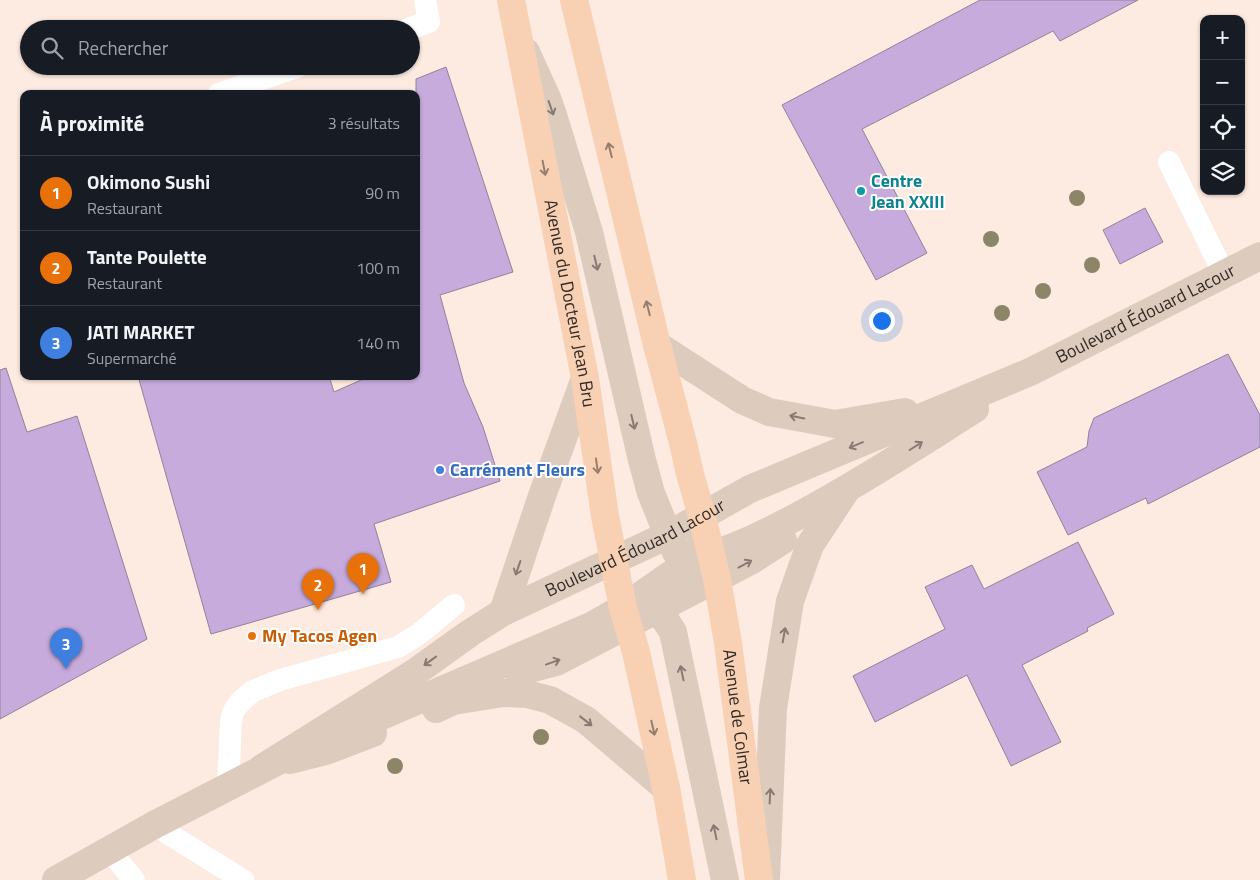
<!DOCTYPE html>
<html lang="fr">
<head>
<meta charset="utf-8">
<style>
  :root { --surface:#171b24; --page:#242831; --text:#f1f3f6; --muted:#9ea1a6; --line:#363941; --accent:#1a73e8 }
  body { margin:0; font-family:"Titillium Web",sans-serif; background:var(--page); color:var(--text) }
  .controls { position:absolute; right:15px; top:15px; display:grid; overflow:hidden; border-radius:10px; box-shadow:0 1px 4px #0004 }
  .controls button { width:45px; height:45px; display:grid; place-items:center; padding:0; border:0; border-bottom:1px solid var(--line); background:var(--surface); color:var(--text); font:25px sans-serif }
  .you { position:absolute; left:881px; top:320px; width:18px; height:18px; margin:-12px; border:4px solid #fff; border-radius:50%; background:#1a73e8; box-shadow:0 0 0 8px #1a73e833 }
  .badge { display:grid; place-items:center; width:32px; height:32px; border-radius:50%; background:var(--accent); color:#fff; font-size:16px; font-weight:700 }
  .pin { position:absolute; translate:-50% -41px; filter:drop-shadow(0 1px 2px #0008) }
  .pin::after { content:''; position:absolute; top:26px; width:18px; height:15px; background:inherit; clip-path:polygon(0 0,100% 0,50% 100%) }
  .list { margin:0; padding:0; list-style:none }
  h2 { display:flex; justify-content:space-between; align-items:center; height:65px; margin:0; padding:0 20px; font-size:21px }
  h2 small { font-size:16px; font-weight:400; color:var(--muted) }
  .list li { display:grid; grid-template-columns:32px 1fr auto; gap:15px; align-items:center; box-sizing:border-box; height:75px; padding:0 20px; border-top:1px solid var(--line) }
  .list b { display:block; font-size:19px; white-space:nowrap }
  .list p { margin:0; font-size:16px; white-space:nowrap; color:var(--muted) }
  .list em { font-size:16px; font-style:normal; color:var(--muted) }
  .icon { flex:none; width:28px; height:28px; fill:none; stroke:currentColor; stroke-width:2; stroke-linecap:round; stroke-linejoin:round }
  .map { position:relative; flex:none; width:1260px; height:880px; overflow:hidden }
  .search { position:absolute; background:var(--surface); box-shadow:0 1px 4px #0004; left:20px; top:20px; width:400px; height:55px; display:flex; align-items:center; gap:12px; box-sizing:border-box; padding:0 18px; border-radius:28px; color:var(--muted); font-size:19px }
  .panel { position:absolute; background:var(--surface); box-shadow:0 1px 4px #0004; left:20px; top:90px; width:400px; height:290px; border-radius:10px }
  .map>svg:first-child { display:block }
  .building { fill:#c6abdc; stroke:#8f8497 }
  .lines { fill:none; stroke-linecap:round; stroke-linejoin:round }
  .lane { stroke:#fff; stroke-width:22 }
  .secondary { stroke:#ddcbbe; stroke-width:28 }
  .primary { stroke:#f8d1b5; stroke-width:28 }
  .tree { fill:#8c8567 }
  .oneway { stroke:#887a72 }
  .oneway2 { stroke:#967e6e }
  .culture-dot { fill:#0f9aa8; stroke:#fff; stroke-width:2 }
  .shop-dot { fill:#3f7fe0; stroke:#fff; stroke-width:2 }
  .food-dot { fill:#e8710a; stroke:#fff; stroke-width:2 }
  .labels { text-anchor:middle; stroke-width:4; stroke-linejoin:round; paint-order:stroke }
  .culture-label { font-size:18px; font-weight:bold; fill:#0d838f; stroke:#fff; text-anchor:start }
  .street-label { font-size:18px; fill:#332a26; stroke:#fff }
  .shop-label { font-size:18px; font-weight:bold; fill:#366cbe; stroke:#fff; text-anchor:start }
  .food-label { font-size:18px; font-weight:bold; fill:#c56008; stroke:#fff; text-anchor:start }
</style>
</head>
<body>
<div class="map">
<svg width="1260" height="880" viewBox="0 0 1260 880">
  <rect width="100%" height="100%" fill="#fdeae0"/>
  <path class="building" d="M980,0H1138L1060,41L1053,31L862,129L927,253L876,280L782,105Z
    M446,67L513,272L440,295L464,383L483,427L500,481L374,524L391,582L211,634L138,376H329L334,392L370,376H416V79Z
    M1145,208L1163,242L1120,264L1103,230Z
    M1228,354L1260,415V447L1148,504L1146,498L1068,535L1037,472L1087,447L1089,431L1094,418Z
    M6,368L27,432L77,416L147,639L0,719V370Z
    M1078,542L1114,614L1087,628L1088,631L1022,665L1061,742L1011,766L967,675L875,722L853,676L945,629L925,587L972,565L984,589Z"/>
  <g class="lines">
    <path class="lane" d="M408,29L429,22L425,0
      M219,94L299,66
      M1169,162L1224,274
      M228,786L231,721L233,712L240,702L253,691L280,680L398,647L419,634L454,605
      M154,825L243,880
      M109,850L134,880"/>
    <g class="secondary">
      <path d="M526,52L547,98L553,115L589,232L642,460L651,493L668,535L676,552L690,561C728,552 762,535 796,517C858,484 916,446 975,409"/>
      <path d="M657,345L742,400L769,412L835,424L905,412"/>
      <path d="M645,597L666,621L673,632L725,880"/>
      <path d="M503,612L542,496L585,378"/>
      <path d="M518,672L556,662L752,560L783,540"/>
      <path d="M436,709L453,701L503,693L527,694L550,700L586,720L666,788"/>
      <path d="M349,730L593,625L623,608L690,561L700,547"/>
      <path d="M290,760L326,751L373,733"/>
      <path id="s1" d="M262,768L417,671L470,633L503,612L668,535L750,489L1030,372L1260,256"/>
      <path d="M766,879L773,708L790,601L810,545L845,492"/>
      <path d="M56,880L154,825L280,760"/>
    </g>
    <g class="primary">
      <path id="s2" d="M511,0L585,378L605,516L623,608L636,652L666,788L682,880"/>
      <path id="s3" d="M574,0L657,345L683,443L690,474L702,516L717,579L728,643L759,880"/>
    </g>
  </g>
  <g class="tree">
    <circle cx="1077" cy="198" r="8"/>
    <circle cx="991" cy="239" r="8"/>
    <circle cx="1092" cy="265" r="8"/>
    <circle cx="1043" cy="291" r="8"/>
    <circle cx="1002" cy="313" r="8"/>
    <circle cx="541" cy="737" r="8"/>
    <circle cx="395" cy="766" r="8"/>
  </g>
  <defs><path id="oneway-shaft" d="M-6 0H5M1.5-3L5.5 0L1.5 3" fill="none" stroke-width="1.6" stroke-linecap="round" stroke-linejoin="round" transform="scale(1.25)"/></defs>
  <g class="oneway">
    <use href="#oneway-shaft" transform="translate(551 108) rotate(71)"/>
    <use href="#oneway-shaft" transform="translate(596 263) rotate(77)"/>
    <use href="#oneway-shaft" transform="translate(797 417) rotate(-169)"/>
    <use href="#oneway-shaft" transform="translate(633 422) rotate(77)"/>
    <use href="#oneway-shaft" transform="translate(856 445) rotate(157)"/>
    <use href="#oneway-shaft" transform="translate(916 446) rotate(-32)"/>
    <use href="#oneway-shaft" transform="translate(745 564) rotate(-28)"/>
    <use href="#oneway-shaft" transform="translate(518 568) rotate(109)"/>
    <use href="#oneway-shaft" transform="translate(784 635) rotate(-80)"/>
    <use href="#oneway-shaft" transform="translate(430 661) rotate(144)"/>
    <use href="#oneway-shaft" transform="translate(553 662) rotate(-20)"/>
    <use href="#oneway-shaft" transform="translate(682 673) rotate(-102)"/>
    <use href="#oneway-shaft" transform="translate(586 721) rotate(38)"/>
    <use href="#oneway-shaft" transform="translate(770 796) rotate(-87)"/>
    <use href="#oneway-shaft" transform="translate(715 832) rotate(-102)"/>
  </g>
  <g class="oneway2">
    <use href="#oneway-shaft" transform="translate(610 150) rotate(-104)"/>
    <use href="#oneway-shaft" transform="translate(544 168) rotate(79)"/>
    <use href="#oneway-shaft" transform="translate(648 308) rotate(-104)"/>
    <use href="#oneway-shaft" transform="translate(597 466) rotate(82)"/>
    <use href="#oneway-shaft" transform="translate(653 728) rotate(77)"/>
  </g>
  <circle class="culture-dot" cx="861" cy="191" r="5"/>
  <circle class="shop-dot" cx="440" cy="470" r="5"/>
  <circle class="food-dot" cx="252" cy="636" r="5"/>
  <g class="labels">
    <g class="culture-label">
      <text x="871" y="187">Centre<tspan x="871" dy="21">Jean XXIII</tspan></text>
    </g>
    <g class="street-label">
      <text dy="6" stroke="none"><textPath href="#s2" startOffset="309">Avenue du Docteur Jean Bru</textPath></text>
      <text dy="6" stroke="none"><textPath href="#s1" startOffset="996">Boulevard Édouard Lacour</textPath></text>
      <text dy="6" stroke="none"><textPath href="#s1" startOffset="434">Boulevard Édouard Lacour</textPath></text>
      <text dy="6" stroke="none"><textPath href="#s3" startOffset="736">Avenue de Colmar</textPath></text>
    </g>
    <g class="shop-label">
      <text x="450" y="476">Carrément Fleurs</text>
    </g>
    <g class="food-label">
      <text x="262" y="642">My Tacos Agen</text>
    </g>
  </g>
</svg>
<div class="controls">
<button>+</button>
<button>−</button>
<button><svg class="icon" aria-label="locate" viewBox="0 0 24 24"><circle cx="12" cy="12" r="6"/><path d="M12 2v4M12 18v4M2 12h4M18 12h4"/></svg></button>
<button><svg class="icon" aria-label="layers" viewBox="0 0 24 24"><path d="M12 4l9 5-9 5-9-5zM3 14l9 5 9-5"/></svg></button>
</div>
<div class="you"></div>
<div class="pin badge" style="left:363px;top:594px;background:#e8710a">1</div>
<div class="pin badge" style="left:318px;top:610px;background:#e8710a">2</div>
<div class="pin badge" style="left:66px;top:669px;background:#3f7fe0">3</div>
<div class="search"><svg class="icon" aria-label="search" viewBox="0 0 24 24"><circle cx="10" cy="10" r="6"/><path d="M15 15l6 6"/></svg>Rechercher</div>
<section class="panel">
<h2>À proximité<small>3 résultats</small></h2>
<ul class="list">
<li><span class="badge" style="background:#e8710a">1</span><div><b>Okimono Sushi</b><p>Restaurant</p></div><em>90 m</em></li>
<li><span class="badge" style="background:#e8710a">2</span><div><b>Tante Poulette</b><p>Restaurant</p></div><em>100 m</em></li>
<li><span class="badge" style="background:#3f7fe0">3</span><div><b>JATI MARKET</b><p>Supermarché</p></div><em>140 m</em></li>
</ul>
</section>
</div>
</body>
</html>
